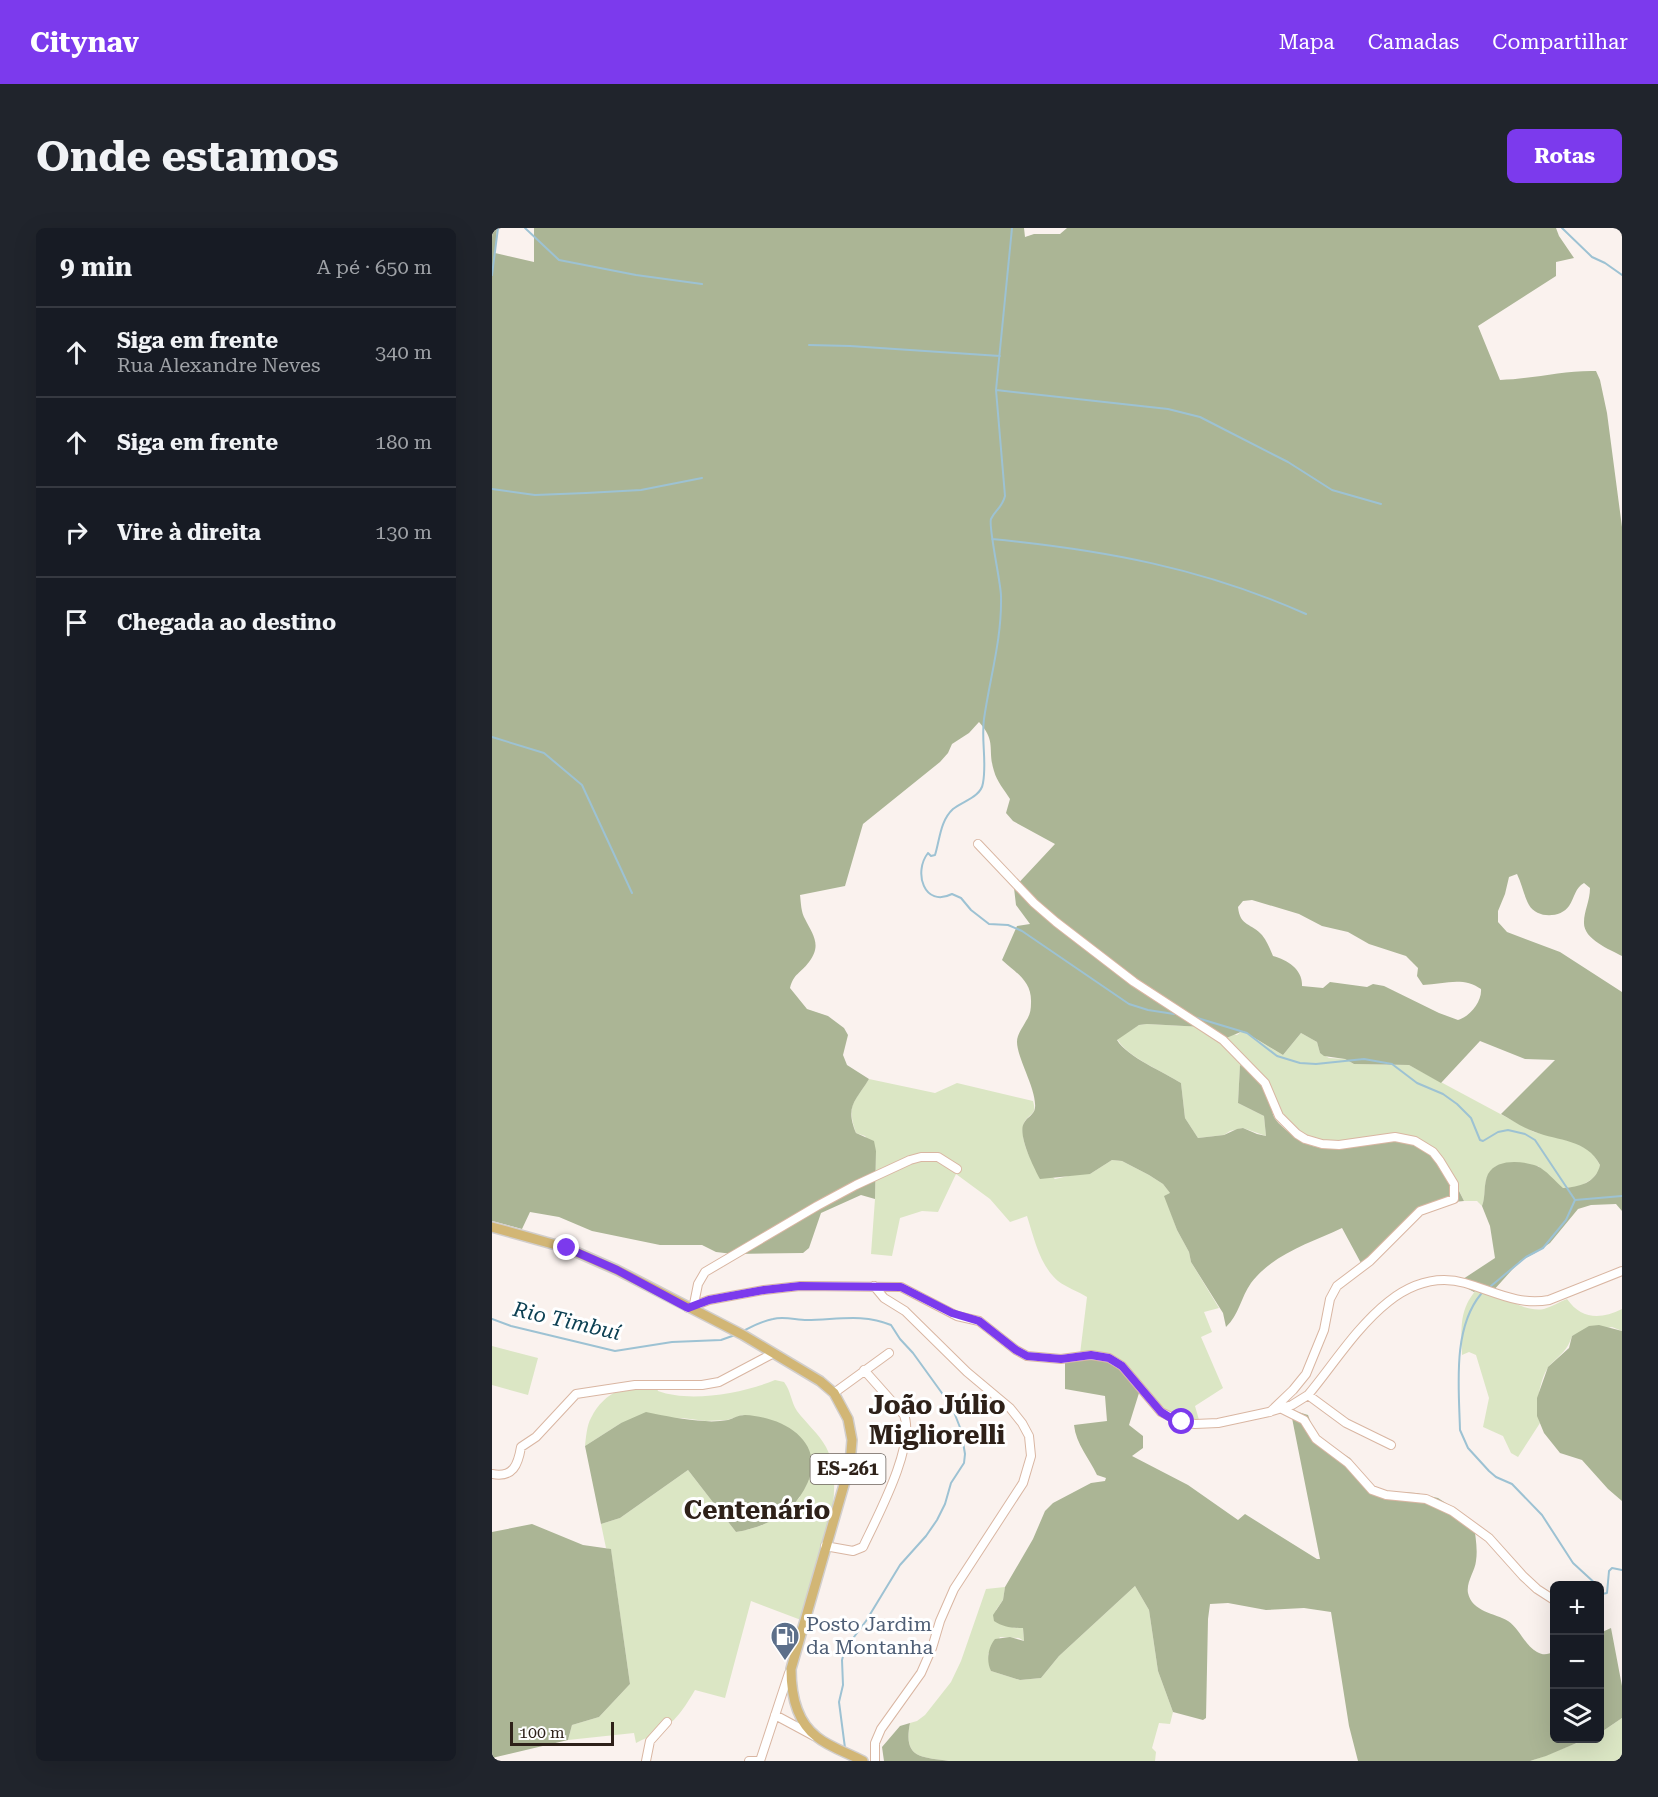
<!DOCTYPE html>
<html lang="pt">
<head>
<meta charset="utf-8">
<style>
  :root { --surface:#171b24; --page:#20242c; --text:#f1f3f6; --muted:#9ea1a6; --line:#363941; --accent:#7c3aed }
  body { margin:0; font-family:"Roboto Serif",serif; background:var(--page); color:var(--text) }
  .controls { position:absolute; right:18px; bottom:18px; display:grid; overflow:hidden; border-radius:9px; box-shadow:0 6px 24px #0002 }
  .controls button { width:54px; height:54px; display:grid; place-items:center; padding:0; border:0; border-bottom:2px solid var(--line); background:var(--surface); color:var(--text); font:30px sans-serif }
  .scale { position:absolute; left:18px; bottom:15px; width:104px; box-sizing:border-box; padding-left:6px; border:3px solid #2e2119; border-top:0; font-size:16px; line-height:21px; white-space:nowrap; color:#2e2119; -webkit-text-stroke:4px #fff; paint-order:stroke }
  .stop { position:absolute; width:18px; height:18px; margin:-14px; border:4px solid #7c3aed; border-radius:50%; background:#fff }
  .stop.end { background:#7c3aed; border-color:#fff; box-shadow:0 2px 6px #0008 }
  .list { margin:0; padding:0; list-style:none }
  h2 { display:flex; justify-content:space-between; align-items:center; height:78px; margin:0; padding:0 24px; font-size:26px }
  h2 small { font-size:20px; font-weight:400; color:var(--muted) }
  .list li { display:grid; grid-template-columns:39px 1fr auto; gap:18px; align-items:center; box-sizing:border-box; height:90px; padding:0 24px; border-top:2px solid var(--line) }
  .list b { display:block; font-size:22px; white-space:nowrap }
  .list p { margin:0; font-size:20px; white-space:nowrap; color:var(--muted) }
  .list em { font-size:20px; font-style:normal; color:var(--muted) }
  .icon { flex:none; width:33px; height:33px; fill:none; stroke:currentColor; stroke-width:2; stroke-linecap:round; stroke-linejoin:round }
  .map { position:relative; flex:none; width:1130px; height:1533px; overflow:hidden; border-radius:9px }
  header { display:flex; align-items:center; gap:36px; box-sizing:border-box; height:84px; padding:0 30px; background:var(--accent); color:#fff }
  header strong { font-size:28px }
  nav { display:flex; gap:33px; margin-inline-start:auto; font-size:21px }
  .intro { display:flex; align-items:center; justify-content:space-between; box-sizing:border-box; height:144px; padding:0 36px }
  h1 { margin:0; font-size:42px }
  .button { padding:15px 27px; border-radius:9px; background:var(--accent); color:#fff; font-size:21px; font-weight:700 }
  main { display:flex; gap:36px; padding:0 36px }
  aside { flex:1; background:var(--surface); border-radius:9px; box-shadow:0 6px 24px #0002 }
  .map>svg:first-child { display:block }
  .green { fill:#dbe6c4 }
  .forest { fill:#abb595; fill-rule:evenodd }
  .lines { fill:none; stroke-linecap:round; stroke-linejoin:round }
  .stream { stroke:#9dc2d3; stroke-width:2 }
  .minor-casing { stroke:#d9b6a2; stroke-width:10 }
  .major-casing { stroke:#d1cecc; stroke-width:12 }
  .minor { stroke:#fff; stroke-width:8 }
  .major { stroke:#d2b675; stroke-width:9 }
  .route { stroke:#7c3aed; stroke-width:8 }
  .labels { text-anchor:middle; stroke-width:6; stroke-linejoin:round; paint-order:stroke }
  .shield { fill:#fff; stroke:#6d645e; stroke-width:1.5 }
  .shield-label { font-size:18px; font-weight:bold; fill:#2e2119 }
  .service-label { font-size:20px; fill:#4e5e75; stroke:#fff; text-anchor:start }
  .water-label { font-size:21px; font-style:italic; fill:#0c4053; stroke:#fff }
  .district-label { font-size:26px; font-weight:bold; fill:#2e2119; stroke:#fff }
</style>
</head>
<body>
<header>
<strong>Citynav</strong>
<nav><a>Mapa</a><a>Camadas</a><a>Compartilhar</a></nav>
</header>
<div class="intro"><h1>Onde estamos</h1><a class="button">Rotas</a></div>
<main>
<aside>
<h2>9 min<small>A pé · 650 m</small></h2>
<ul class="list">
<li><svg class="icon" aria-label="ahead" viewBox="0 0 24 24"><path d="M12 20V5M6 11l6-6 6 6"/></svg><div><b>Siga em frente</b><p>Rua Alexandre Neves</p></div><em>340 m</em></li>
<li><svg class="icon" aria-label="ahead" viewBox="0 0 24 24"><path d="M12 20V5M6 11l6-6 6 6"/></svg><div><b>Siga em frente</b></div><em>180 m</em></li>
<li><svg class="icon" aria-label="right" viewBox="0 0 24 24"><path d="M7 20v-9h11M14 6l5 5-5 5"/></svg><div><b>Vire à direita</b></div><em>130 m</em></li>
<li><svg class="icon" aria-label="arrive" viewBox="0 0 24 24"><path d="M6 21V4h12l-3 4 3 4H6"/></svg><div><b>Chegada ao destino</b></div></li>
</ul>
</aside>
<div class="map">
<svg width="1130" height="1533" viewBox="0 0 1130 1533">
  <rect width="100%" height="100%" fill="#faf2ee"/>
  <path class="green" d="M655,796L711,799L745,807L750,803L791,827L809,805L825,814L828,825L837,830L853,831L862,836L917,837L1042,904L1078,912L1099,923L1108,937L1107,943L1100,951L1087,959L1070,960L1046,938H1004C988,951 996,963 990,978L985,973H972L959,945L893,912L850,920L822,918L809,913L783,891L772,857L748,838L746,875L772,888L774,908L751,900L738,903L732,907L706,910L693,890L689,855C672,844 635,829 625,811L647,797Z
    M377,851L443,865L465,855L541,873C545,887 539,884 533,893C527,902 534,926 541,933C547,940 556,945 563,951L585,946H598L620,932L630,933L657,947L671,956L679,966L673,968L685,1002L697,1024L699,1034L727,1080L712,1084L720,1104L709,1109L731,1160L703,1178L709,1199L689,1198L674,1191L664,1185L632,1145L588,1126L595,1069C586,1063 575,1060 566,1053C548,1038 542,1010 535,988L518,994L498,971L464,946L446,984L430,983L408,990L400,1028L379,1026L383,971L384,923L373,908L364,905C354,876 362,875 377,851Z
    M988,1058C1008,1065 1030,1085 1052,1081C1059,1079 1067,1074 1075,1071C1089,1091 1108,1092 1130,1081V1103L1120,1099L1089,1104L1080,1108C1076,1122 1068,1127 1058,1137C1048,1148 1042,1182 1048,1195L1026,1229L1019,1225L1011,1208L991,1199L997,1170L984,1127L977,1124L970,1127C969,1098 967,1079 988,1058Z
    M0,1118L46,1130L36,1167L0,1157Z
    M283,1152L292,1154C299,1163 299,1174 305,1183C314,1195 327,1206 334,1219C358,1264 323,1346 309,1392L259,1373L233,1470L203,1462C184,1494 178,1499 144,1515L142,1505L76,1512L80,1497L107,1489L138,1456L119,1322L114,1320L109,1296L128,1290L196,1242L244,1304C276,1298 285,1291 308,1269L251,1187L235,1192L214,1193L190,1190L129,1195L93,1218C94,1209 95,1197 99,1190C114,1161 134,1159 163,1156L166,1163C198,1175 252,1165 283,1152Z
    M643,1358L657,1382L666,1443L681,1484L678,1496L667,1495L660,1520L664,1524L663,1533H457C428,1529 411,1530 418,1495L425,1493L433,1487L459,1454L469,1433L494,1361L513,1359L511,1372L504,1382L522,1400H531L532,1413L527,1410L508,1409L496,1426L499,1443L528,1452L549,1450L567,1428Z
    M1130,1490V1533H1038C1060,1527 1086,1511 1108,1510V1505Z"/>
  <path class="forest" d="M0,0H5L3,25L42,34V0H532L533,9L542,6H568L575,0H1064L1067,8L1082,30L1064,34V48L986,98L1008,152C1041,151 1072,142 1104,143L1108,152L1115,185L1130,299V728C1117,721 1091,711 1092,694C1092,683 1098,673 1098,660L1092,655C1083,660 1083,669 1077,678C1069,690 1045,691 1037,677C1032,668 1030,656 1025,646L1017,649L1013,666L1006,683V694L1015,704L1068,724L1130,764V983L1124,976L1099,977L1086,981L1058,1015L1043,1025L1028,1033L1001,1063L988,1058L982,1064L965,1055L1003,1030L998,998L990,978C994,968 991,957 996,946C1005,930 1031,933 1045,938C1054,942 1063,953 1071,960C1087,959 1104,955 1108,937C1095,911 1066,913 1043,904C1031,900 1020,892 1009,886L1063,832L1033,831L988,813L949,855L917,837L862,836L853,831L832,828L828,825L825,814L809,805L791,827L751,803L732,811L711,799L655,796L647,797L625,812C635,829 672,844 689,855L693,890L706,910L732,907L745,901L751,900L765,906L774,908L772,888L746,875L748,837C755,843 768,850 773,858C778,867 778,879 782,889C786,897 802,908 810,913C824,922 843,922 859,919C924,906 943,910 972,973L952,975L932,984L870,1037L850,1000C818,1015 781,1026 759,1055C749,1069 747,1087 734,1099L731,1085L699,1034L697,1024L685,1002L672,968L678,965L671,956L657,947L630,933L620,932L598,946L548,951C542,940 525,906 532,895C535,889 542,887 543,880C545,862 525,830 525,814C525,806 531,799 534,793C538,787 539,782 539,775C540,753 525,746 510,732L525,698L538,696L524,677L522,660L563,616L521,593L514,585L518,571C512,561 505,554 502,543C495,521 505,514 487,494L477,505L460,516L456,525L448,534L371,596L353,658L308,667C309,675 309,684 313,691C321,707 330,717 317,734C308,746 302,745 298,760L315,781L336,788L352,800L356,807L351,827L355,837L377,851C363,874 353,878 364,905L382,913L384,923L383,971L369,967L329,985L317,1020L311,1025L241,1026L224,1024L210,1017H168L100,1003L67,989L38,984L30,1001L0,993ZM760,672L807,686L830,698L856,704L877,716L914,728L926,740L925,748L931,757C952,756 971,748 989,761C990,773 979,788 966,792L947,785L892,758L881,756L875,759L838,754L831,760L810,758C811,742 796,732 781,728C778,721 775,713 770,707C760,695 748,699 746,679L751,673Z
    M1107,1097L1130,1103V1273L1116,1261L1090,1232L1068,1225L1052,1205L1045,1188V1170L1056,1139L1077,1120L1080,1108L1097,1098Z
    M588,1126L624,1134L647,1165L637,1197L651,1208V1220L640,1228L696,1257L746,1292L753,1286L825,1331H828L799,1185L803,1183L816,1187L823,1206L832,1214L858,1230L878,1256L888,1263L924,1265L946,1270L974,1288L982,1295C983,1308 986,1320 984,1333C983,1343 974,1354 976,1365C980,1384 1003,1385 1016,1393C1028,1401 1033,1418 1045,1424C1052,1428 1056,1426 1062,1424V1510L1094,1511L1054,1528L1038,1533H866L857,1498L839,1384L812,1380L774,1382L736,1375L718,1376L716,1391L714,1490L711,1492L681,1484L666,1443L657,1382L643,1358L567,1428L549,1450L528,1452L499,1443C494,1433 496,1419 503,1411L518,1409L532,1413L531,1400C519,1400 511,1399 502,1393L501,1387L511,1372L513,1359L541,1311L553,1283L561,1275L599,1255L613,1253L614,1250L605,1247C597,1230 584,1216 582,1197L615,1193L613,1168L573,1161V1132Z
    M154,1184C173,1188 193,1192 213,1193C220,1194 229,1193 236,1192C242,1190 247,1187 253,1187C295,1189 338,1217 312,1262C297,1288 272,1299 244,1304L196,1242L128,1290L109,1296L93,1218L129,1195Z
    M40,1296L91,1317L119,1321L138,1456L107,1489L80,1497L76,1512L0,1530V1304Z
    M1119,1400L1130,1458V1490L1108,1505V1405Z
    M418,1495C411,1530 428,1529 457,1533H392L390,1519L408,1498Z"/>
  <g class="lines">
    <path class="stream" d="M33,0L67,32L144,47L210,56
      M520,0L504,162L513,268C510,280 503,282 499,291C496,298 509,355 509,368C510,411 498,449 492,491C489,512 495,534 491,555C489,569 471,573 461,581C448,593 448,611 443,627L439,628L436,625C421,644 432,680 460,666L469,670L479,682L497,696L516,697L530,703L637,776L656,782L682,786
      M1070,0L1100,29L1113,35L1130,47
      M0,47L6,0
      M317,117L358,118L508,128
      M504,162L676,181L708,189L796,234L840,262L889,276
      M0,261L43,267L94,265L149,262L210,250
      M500,311C612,322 711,340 814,386
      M0,509L52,525L90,557L140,665
      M702,789L755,805L785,828L808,835L824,836L872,831L900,836L925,855L951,866L965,876L979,890L988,912L991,913L1006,904L1016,902L1033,906L1043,912L1083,972
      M1083,972L1130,968
      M999,1058L1034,1029L1051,1020L1074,992L1083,972
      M989,1066C960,1101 967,1160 968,1202L976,1220L997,1243L1004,1249L1020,1256L1050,1287L1081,1335L1106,1358
      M0,1091L19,1098L123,1123L180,1114L229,1112L243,1107
      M251,1103C261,1098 270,1093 281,1091C292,1088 304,1092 315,1092C343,1092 371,1085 399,1097L408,1111L421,1125L460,1179L469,1202L473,1226L472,1235L459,1255L453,1276L445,1292L434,1308L408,1337L374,1393L353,1421L350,1432L351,1457L347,1474L353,1520
      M1108,1363L1110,1366L1115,1365L1117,1343L1120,1340L1130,1342"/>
    <g class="minor-casing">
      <path id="minor" d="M486,616L542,675L564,694L642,754L731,812L773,855L787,888L805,906L813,911L830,916L847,917L903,909L923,913L941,924L948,933L962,956V971L928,983L878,1033L845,1058L838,1071L832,1102L814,1146L801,1162L778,1184
        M382,1058L392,1070L413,1083L475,1144L518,1180L530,1195L537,1208L539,1228L531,1255L462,1361L448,1393L440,1420L429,1445L389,1501L383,1515V1533
        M202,1076L206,1056L213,1044L325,978L364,957L418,932L429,929H446L465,941
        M196,1080L217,1072L272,1062L308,1058L409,1059L465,1088L487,1093L524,1122L535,1128L569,1131L599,1127L617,1130L630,1138L669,1184L690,1194L703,1196L726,1195L777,1184L800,1177L816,1167C855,1121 901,1035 973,1055C1001,1063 1027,1078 1057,1072L1130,1043
        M342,1165L397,1125
        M816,1167L854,1195L899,1217
        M790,1181L812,1192L824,1211L856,1235L880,1262L894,1267L934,1271L960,1283L997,1310L1031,1348L1045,1361L1062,1372
        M0,1246C21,1250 26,1237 29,1219L44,1209L84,1166L143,1157H210L227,1154L280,1126
        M333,1318L361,1323L371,1319C385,1289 424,1217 412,1187L372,1142
        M283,1487L322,1508
        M154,1533L158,1513L175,1494
        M257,1533H268
        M268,1533L297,1445"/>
    </g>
    <g class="major-casing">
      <path id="major" d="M0,999L75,1020L125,1042L251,1107L328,1153L342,1165L356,1191L360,1212L358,1236L299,1441C299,1465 304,1493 325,1509C337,1519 356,1525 371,1533"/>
    </g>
    <use href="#minor" class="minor"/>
    <use href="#major" class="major"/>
  </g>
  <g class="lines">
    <path class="route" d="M75,1020L125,1042L196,1080L217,1072L272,1062L308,1058L409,1059L460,1085L487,1093L524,1122L535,1128L569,1131L599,1127L617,1130L630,1138L669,1184L677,1189L690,1194"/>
  </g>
  <defs>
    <g id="fuel-pin" transform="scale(1.5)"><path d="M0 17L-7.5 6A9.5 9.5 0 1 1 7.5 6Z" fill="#5c6f8a" stroke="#fff"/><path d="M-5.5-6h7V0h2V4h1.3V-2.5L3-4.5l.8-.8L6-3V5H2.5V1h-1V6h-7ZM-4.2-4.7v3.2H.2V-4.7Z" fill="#fff"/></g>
  </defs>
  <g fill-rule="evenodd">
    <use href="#fuel-pin" x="293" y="1408"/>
  </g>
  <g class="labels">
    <rect class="shield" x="318.5" y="1226" width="75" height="30" rx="4.5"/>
    <g class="shield-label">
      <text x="356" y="1247">ES-261</text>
    </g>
    <g class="service-label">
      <text x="314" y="1403">Posto Jardim<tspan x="314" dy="23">da Montanha</tspan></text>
    </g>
    <g class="water-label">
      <text transform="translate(75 1093) rotate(13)" y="7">Rio Timbuí</text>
    </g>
    <g class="district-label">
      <text x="445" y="1186">João Júlio<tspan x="445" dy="30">Migliorelli</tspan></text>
      <text x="265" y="1291">Centenário</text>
    </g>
  </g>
</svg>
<div class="controls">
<button>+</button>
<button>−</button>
<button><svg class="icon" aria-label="layers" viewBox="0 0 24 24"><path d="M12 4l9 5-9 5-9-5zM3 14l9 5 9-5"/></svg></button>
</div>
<div class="scale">100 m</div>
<div class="stop" style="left:690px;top:1194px"></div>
<div class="stop end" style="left:75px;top:1020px"></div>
</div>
</main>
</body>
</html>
